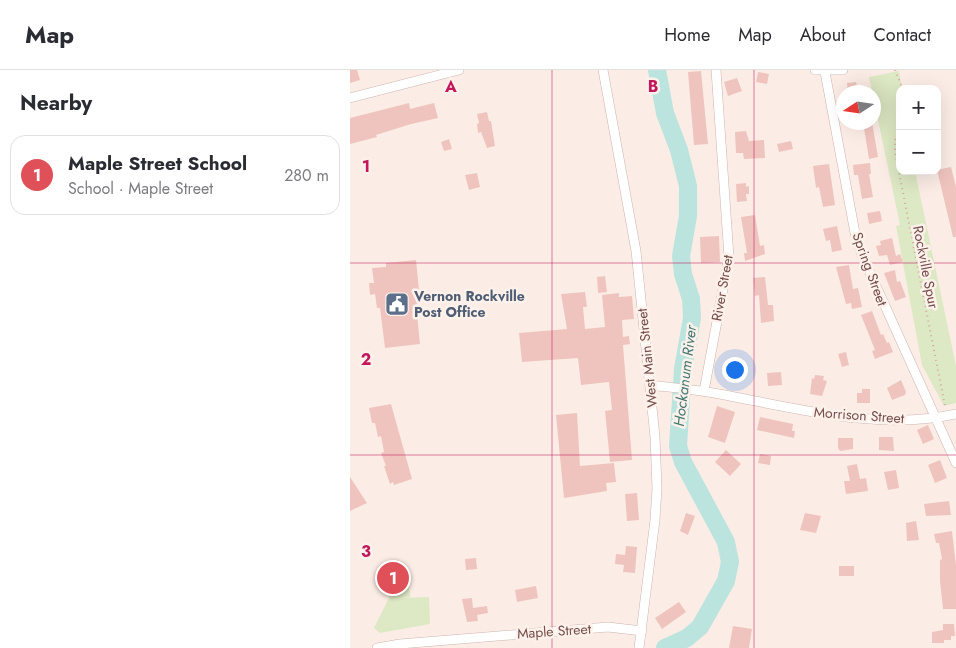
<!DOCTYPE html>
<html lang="en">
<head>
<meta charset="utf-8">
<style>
  :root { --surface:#fff; --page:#f2f2f3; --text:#2b2b33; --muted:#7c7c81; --line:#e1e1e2; --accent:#e05058 }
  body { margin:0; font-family:Jost,sans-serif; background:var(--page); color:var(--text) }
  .controls { position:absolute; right:15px; top:15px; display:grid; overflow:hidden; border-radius:10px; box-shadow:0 5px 20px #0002 }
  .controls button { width:45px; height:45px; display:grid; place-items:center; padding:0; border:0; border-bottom:1px solid var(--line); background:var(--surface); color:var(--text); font:25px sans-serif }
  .compass { position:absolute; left:486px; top:15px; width:45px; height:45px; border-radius:50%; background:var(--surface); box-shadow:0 5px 20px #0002; rotate:258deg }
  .you { position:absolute; left:384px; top:299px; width:18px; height:18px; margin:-12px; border:4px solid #fff; border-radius:50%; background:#1a73e8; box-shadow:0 0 0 8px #1a73e833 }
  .badge { display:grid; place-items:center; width:32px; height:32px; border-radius:50%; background:var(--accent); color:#fff; font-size:16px; font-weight:700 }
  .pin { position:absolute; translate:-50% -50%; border:2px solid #fff; box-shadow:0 1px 5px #0006 }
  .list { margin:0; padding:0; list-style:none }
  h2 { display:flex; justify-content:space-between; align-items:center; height:65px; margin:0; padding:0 20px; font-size:21px }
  h2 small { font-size:16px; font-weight:400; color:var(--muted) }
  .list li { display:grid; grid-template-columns:32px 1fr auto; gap:15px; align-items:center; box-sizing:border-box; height:80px; margin:0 10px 10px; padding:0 10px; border:1px solid var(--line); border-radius:15px }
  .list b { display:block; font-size:19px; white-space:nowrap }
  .list p { margin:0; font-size:16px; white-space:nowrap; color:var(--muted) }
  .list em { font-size:16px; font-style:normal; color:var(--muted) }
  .map { position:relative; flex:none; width:606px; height:578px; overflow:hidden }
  header { display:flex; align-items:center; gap:30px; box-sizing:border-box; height:70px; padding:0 25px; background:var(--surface); border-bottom:1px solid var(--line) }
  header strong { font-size:24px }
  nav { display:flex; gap:28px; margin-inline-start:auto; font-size:18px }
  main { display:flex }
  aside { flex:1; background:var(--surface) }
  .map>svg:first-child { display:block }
  .green { fill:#dde8c4 }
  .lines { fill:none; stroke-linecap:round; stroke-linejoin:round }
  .river { stroke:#bbe4de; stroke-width:18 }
  .building { fill:#efc4be }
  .minor-casing { stroke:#ceb4af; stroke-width:10 }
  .path { stroke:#d4a7a1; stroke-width:2; stroke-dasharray:1 4; stroke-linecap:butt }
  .minor { stroke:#fff; stroke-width:9 }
  .grid { fill:none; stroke:#c2185b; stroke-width:1; stroke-opacity:0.55 }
  .labels { text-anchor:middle; stroke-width:5; stroke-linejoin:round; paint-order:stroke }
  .street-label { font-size:14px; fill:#734e4b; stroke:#fef1eb }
  .service-label { font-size:14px; font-weight:bold; fill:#4e5e75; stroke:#fef1eb; text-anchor:start }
  .water-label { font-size:15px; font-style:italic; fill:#407871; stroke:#fef1eb }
  .grid-label { font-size:16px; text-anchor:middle; font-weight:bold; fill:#c2185b; stroke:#fef1eb; stroke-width:5; stroke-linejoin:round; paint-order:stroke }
</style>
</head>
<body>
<header>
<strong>Map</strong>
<nav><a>Home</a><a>Map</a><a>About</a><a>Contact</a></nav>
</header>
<main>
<aside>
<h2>Nearby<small></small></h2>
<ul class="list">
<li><span class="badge">1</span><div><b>Maple Street School</b><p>School · Maple Street</p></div><em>280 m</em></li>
</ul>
</aside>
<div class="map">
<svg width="606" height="578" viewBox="0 0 606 578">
  <rect width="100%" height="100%" fill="#fbede5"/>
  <path class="green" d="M549,1L552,19H550V101H565L606,296V333L594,336L572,295L546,156L550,155L519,7Z
    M59,514L60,527L49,528L79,527L80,554L30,563L24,558L39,528L38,516Z"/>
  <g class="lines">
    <path class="river" d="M307,0L315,43L329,80L338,116V146L331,186L333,204L341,229L342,248L333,299L328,376L333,392L376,472L380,492L376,511L350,557L337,568L315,578"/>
  </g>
  <path class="building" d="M0,0H7L10,10L0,13Z
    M351,1L358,74L344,75L338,2Z
    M408,2L419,4L417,14L406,12Z
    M387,8L392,21L378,26L374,12Z
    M506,12L508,22H498L497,13Z
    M59,33L60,39L84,33L88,48L61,54L26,65L27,67L0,74V48Z
    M137,42L139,51H141L145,76L137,78L131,62L128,63L127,54L129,53L127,44Z
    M513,52H522L528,87L519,89Z
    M396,61L399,71L414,70L415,88L394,89L393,83H386L385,62Z
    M99,69L102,79L94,81L91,72Z
    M441,71L443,79L429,82L427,74Z
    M520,93L521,104H519L523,127L512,129L508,105H504L503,95Z
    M479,94L485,135L473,137L469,117L466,118L463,96Z
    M601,97L606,117V167H603L587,100Z
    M127,103L130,117L119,120L115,105Z
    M396,113V117L399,116V124H396L397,131L387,132L386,114Z
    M530,141L532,151L519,154L517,143Z
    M405,145L410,176L414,175L415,184L395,191L394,183H397L391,147Z
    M487,156L492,180L482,182L480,170L476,171L473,159Z
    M369,166L370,192L351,193L350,167Z
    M542,168L546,186L550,184L553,192L540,195L537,185L529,186L526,176L531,175L530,171Z
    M66,190L69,220H73L74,228L70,229V234H66L70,274L35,278L30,238H27L25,224L20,225L19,213H24L22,198L36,197V193Z
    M499,195L503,219L508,218L512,237L502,239L501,233L496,234L486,197Z
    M545,200L547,212L550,211L556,227L545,231L534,203Z
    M255,206L257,222L248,223L247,207Z
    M415,207L418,235H423L424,251L411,253L409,225L405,226L403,208Z
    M235,222L237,237H233L235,259L255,257L252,225L269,223V227L282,226L284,249L272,250L273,267L279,266L280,274L273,275L282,390L260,392L255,341L262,340L259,312L231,315L228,288L172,292L169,263L217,259L211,224Z
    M522,241L531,265L533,264L537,273L539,272L543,282L525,289L522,281L525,280L511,245Z
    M496,282L499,295L492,297L488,284Z
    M431,302L432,315L418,316L417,303Z
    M465,305L474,306L473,310L477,311L472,326L460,324L462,308L464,309Z
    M551,310L556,322L555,325L542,330L537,318Z
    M512,319H520V333H507V323H512Z
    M41,334L62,409L44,415L43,412L40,414L34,396H36L31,383L34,382L31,366L28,367L25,353H22L19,338Z
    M367,336L385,342L375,373L358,367Z
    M227,343L230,396L264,393L266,412L256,413L257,421L214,428L206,345Z
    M410,347L443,354L442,361H445L444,368L407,360Z
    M578,355L584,369L573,374L567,360Z
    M529,367H543L544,381L529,380Z
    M488,368H503V379L490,381L488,378Z
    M376,380L391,394L380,406L365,392Z
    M410,384L421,386L420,395L408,393Z
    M590,390L597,408L585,413L578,395Z
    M507,394L510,409L516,408L518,421L496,424L494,411H500L497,396Z
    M546,400L549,418L538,420L534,402Z
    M0,407L17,433L0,441Z
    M287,423L289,450L277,451L275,424Z
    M599,431L601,445L576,446L574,434Z
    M336,443L345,446L338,465L330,461Z
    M455,443L471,446L466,463L450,460Z
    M566,451L569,470L557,471L556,453Z
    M602,461L606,495V539H593L590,511V490L592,489L589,473H586L584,464Z
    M276,476L287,477L285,503L273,502L274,495L265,494L266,484L275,485Z
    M126,488L127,499L116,500L115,489Z
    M489,496H504V506H489Z
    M186,516L188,528L167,532L165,520Z
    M122,528L123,538L137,536L138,543L127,545L128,551L117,552L112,529Z
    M329,532L336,542L312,559L305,548Z
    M593,554H604L605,566H601V570H594V573H582V562L593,560Z
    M383,556L402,559L399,578H379Z"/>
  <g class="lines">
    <g class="minor-casing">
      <path id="minor" d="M253,0L286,181L305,367L307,418L305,450L289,578
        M465,0H493
        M475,2L505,163L512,185L606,393
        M0,28L109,0
        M300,315C325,318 350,320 375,325C449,339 531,361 606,344
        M354,321L379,187L366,0
        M27,578L50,574L258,557L292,561"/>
    </g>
    <path class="path" d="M545,0L553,19
      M550,60L545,70V82L595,336"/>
    <use href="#minor" class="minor"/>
  </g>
  <path class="grid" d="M202,0V578M404,0V578M0,193H606M0,385H606"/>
  <defs>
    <g id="civic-square" transform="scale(1.25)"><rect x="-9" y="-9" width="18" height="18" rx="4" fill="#5c6f8a" stroke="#fef1eb"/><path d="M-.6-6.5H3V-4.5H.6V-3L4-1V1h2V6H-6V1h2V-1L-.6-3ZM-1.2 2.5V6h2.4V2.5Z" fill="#fff"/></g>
  </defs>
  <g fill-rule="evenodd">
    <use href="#civic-square" x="47" y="234"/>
  </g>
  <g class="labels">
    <g class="street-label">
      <text transform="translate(576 197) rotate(79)" y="5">Rockville Spur</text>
      <text transform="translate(520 199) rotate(70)" y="5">Spring Street</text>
      <text transform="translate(372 218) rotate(-80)" y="5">River Street</text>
      <text transform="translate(297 288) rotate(-96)" y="5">West Main Street</text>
      <text transform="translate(509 345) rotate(4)" y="5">Morrison Street</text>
      <text transform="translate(204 561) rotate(-4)" y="5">Maple Street</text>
    </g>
    <g class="service-label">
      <text x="64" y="231">Vernon Rockville<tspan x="64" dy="16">Post Office</tspan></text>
    </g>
    <g class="water-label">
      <text transform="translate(335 306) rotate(-83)" y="5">Hockanum River</text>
    </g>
  </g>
  <g class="grid-label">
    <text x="101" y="22">A</text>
    <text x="303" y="22">B</text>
    <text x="16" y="102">1</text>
    <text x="16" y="295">2</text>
    <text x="16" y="487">3</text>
  </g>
</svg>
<div class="controls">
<button>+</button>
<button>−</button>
</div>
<svg class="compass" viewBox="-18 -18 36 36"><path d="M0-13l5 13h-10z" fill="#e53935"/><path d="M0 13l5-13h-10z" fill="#7c7c81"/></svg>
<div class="you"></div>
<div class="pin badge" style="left:43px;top:508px">1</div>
</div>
</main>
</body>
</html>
